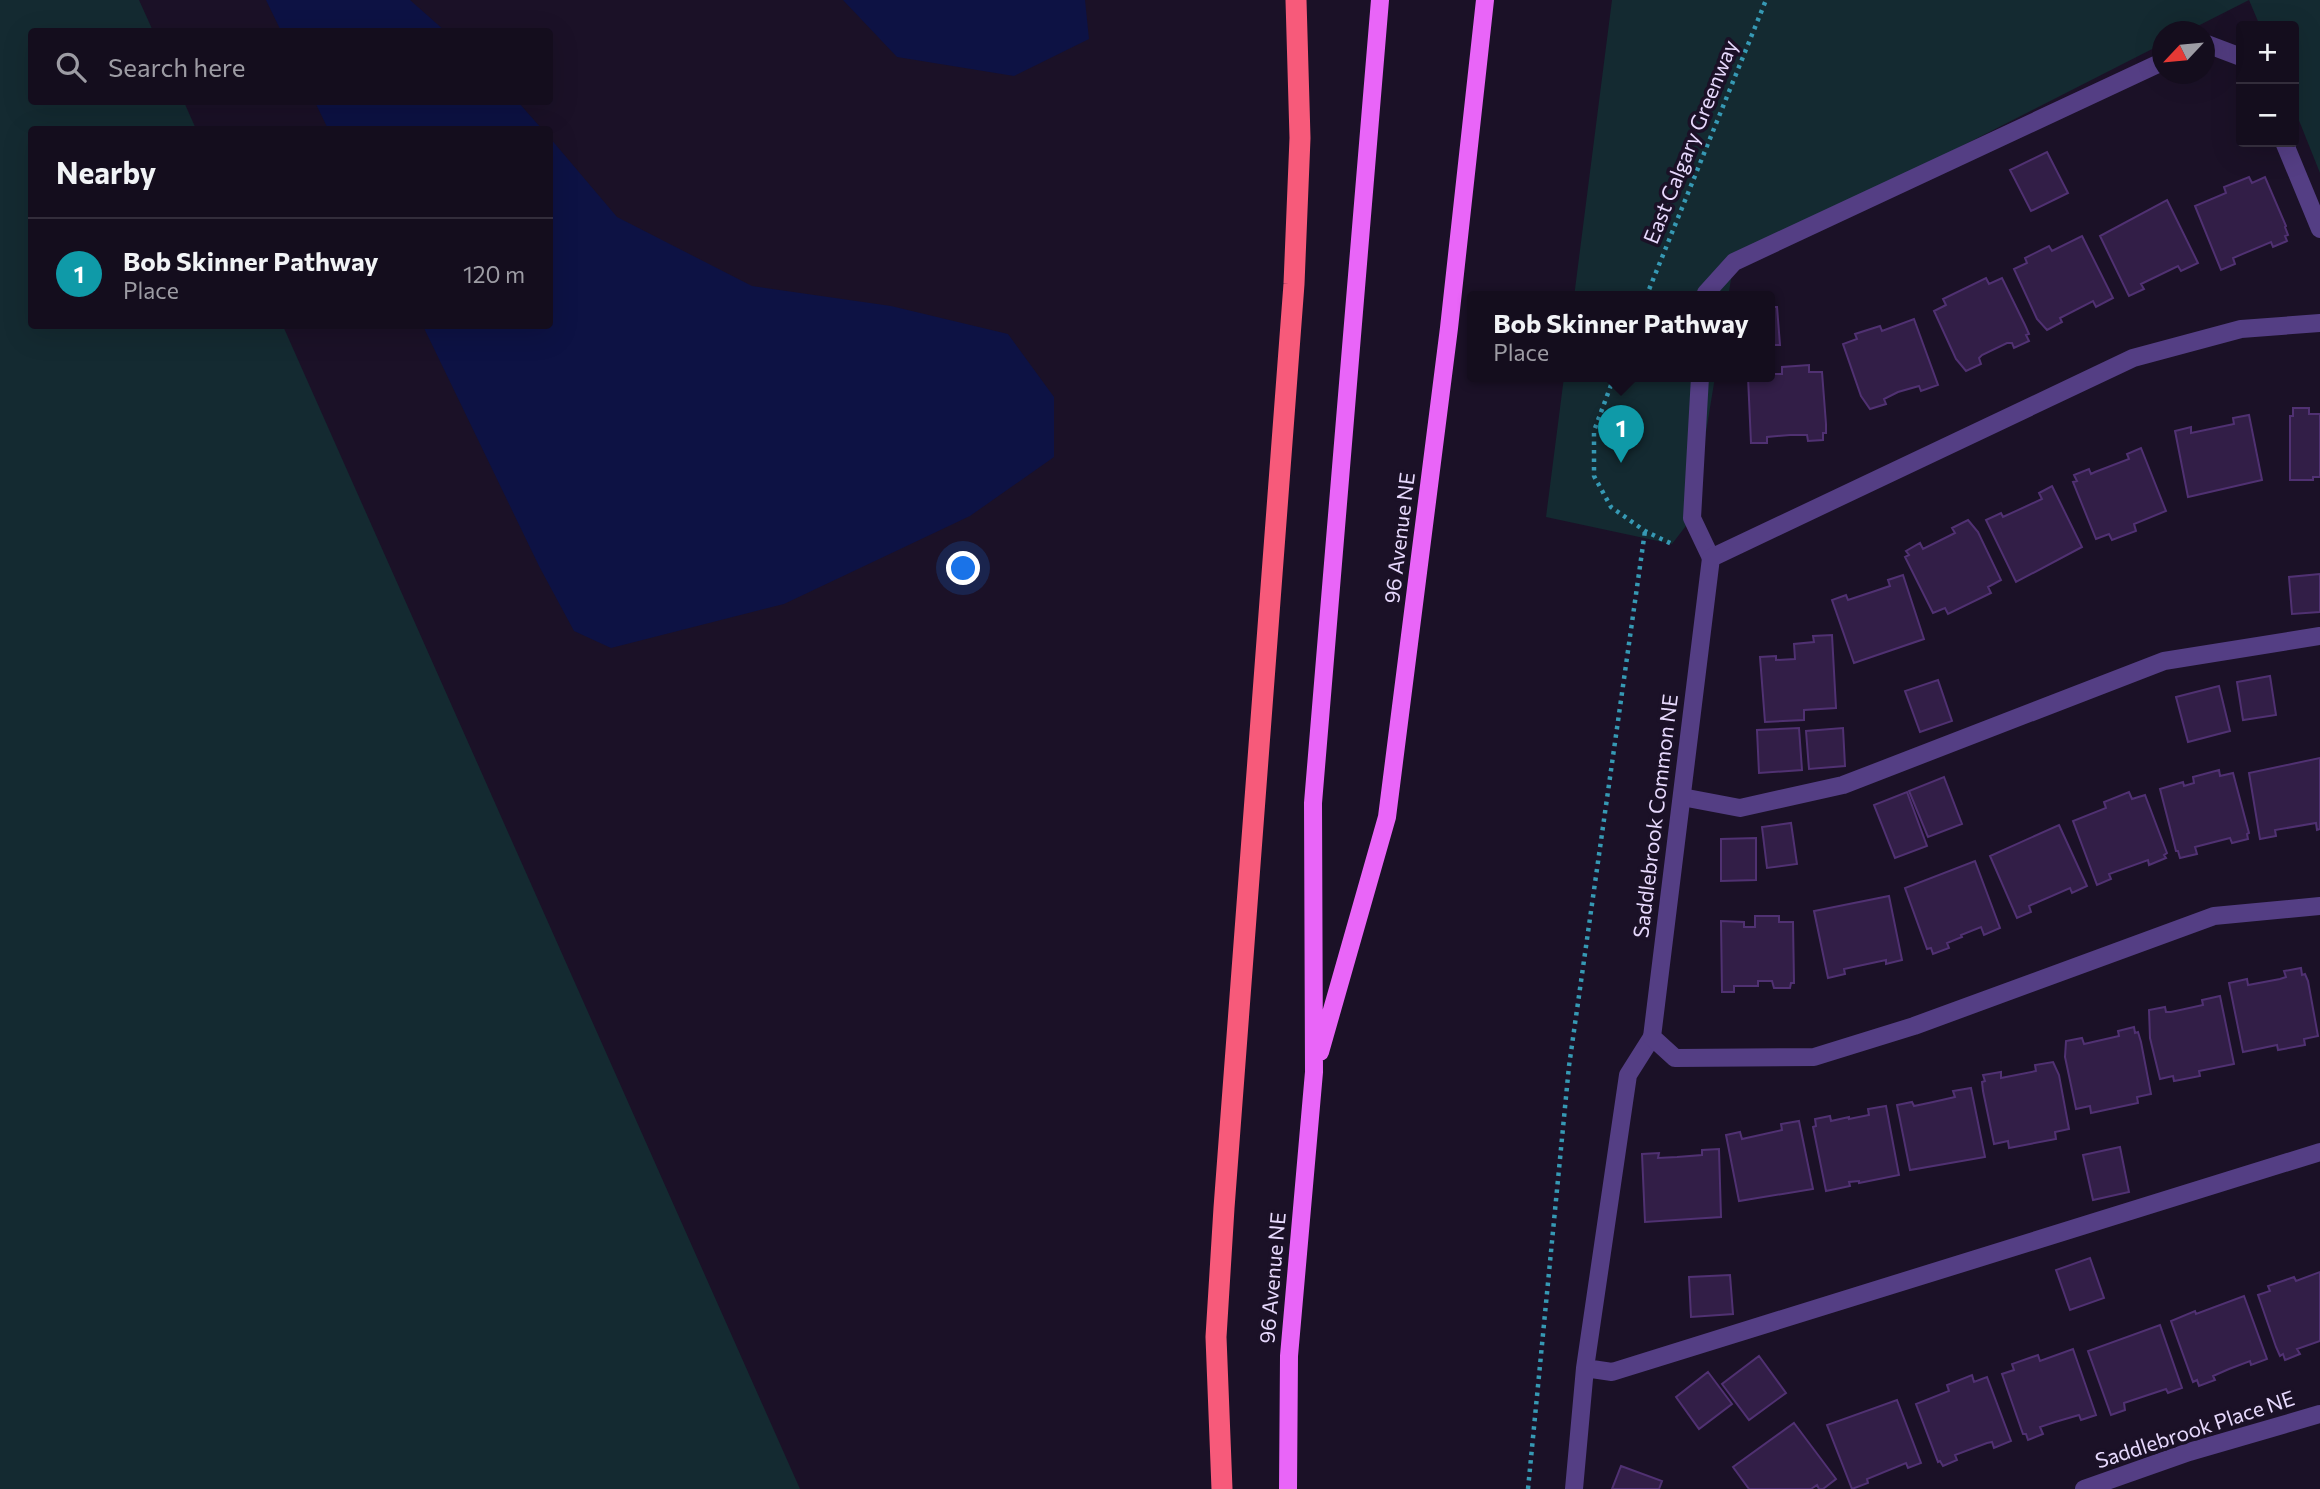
<!DOCTYPE html>
<html lang="en">
<head>
<meta charset="utf-8">
<style>
  :root { --surface:#140d1d; --page:#1d1626; --text:#f1f3f6; --muted:#9d9ca4; --line:#332d3b; --accent:#1a73e8 }
  body { margin:0; font-family:Commissioner,sans-serif; background:var(--page); color:var(--text) }
  .controls { position:absolute; right:21px; top:21px; display:grid; overflow:hidden; border-radius:7px; box-shadow:0 7px 28px #0002 }
  .controls button { width:63px; height:63px; display:grid; place-items:center; padding:0; border:0; border-bottom:2px solid var(--line); background:var(--surface); color:var(--text); font:35px sans-serif }
  .compass { position:absolute; left:2152px; top:21px; width:63px; height:63px; border-radius:50%; background:var(--surface); box-shadow:0 7px 28px #0002; rotate:244deg }
  .you { position:absolute; left:964px; top:569px; width:24px; height:24px; margin:-18px; border:5px solid #fff; border-radius:50%; background:#1a73e8; box-shadow:0 0 0 10px #1a73e833 }
  .badge { display:grid; place-items:center; width:46px; height:46px; border-radius:50%; background:var(--accent); color:#fff; font-size:23px; font-weight:700 }
  .pin { position:absolute; translate:-50% -58px; filter:drop-shadow(0 2px 4px #0008) }
  .pin::after { content:''; position:absolute; top:37px; width:24px; height:21px; background:inherit; clip-path:polygon(0 0,100% 0,50% 100%) }
  .popup { position:absolute; left:1467px; top:291px; width:308px; height:91px; box-sizing:border-box; display:grid; place-content:center; border-radius:7px; background:var(--surface); filter:drop-shadow(0 2px 5px #0005); font-size:23px; white-space:nowrap; color:var(--muted) }
  .popup b { font-size:26px; color:var(--text) }
  .popup::after { content:''; position:absolute; left:50%; top:100%; margin-left:-14px; border:14px solid transparent; border-top-color:var(--surface) }
  .list { margin:0; padding:0; list-style:none }
  h2 { display:flex; justify-content:space-between; align-items:center; height:91px; margin:0; padding:0 28px; font-size:30px }
  h2 small { font-size:23px; font-weight:400; color:var(--muted) }
  .list li { display:grid; grid-template-columns:46px 1fr auto; gap:21px; align-items:center; box-sizing:border-box; height:112px; padding:0 28px; border-top:2px solid var(--line) }
  .list b { display:block; font-size:26px; white-space:nowrap }
  .list p { margin:0; font-size:23px; white-space:nowrap; color:var(--muted) }
  .list em { font-size:23px; font-style:normal; color:var(--muted) }
  .icon { flex:none; width:38px; height:38px; fill:none; stroke:currentColor; stroke-width:2; stroke-linecap:round; stroke-linejoin:round }
  .map { position:relative; flex:none; width:2320px; height:1489px; overflow:hidden }
  .search { position:absolute; background:var(--surface); box-shadow:0 7px 28px #0002; left:28px; top:28px; width:525px; height:77px; display:flex; align-items:center; gap:18px; box-sizing:border-box; padding:0 24px; border-radius:7px; color:var(--muted); font-size:26px }
  .panel { position:absolute; background:var(--surface); box-shadow:0 7px 28px #0002; left:28px; top:126px; width:525px; height:203px; border-radius:7px }
  .map>svg:first-child { display:block }
  .green { fill:#142a31 }
  .water { fill:#0d1244 }
  .building { fill:#321e47; stroke:#503172; stroke-width:2 }
  .lines { fill:none; stroke-linecap:round; stroke-linejoin:round }
  .path { stroke:#3699b4; stroke-width:4.5; stroke-dasharray:3.5 5; stroke-linecap:butt }
  .service { stroke:#543e84; stroke-width:18 }
  .minor { stroke:#543e84; stroke-width:18 }
  .primary { stroke:#e965f8; stroke-width:18 }
  .motorway { stroke:#f75a7a; stroke-width:21 }
  .labels { text-anchor:middle; stroke-width:7; stroke-linejoin:round; paint-order:stroke }
  .street-label { font-size:21px; fill:#e7d9fd; stroke:#1b1127 }
</style>
</head>
<body>
<div class="map">
<svg width="2320" height="1489" viewBox="0 0 2320 1489">
  <rect width="100%" height="100%" fill="#1b1127"/>
  <path class="green" d="M0,0H139L153,31L32,32V102H184L196,129L32,130V326H283L800,1489H0Z
    M1612,0H2320V173L2294,108V26H2260L2249,0L2188,31L2162,32V44L1734,262L1728,297H1574Z
    M1564,377H1715L1692,518L1672,544L1546,517Z"/>
  <path class="water" d="M266,0H410L445,31H281Z
    M843,0H1085L1089,39L1014,76L897,57Z
    M315,102H518L542,129H328Z
    M550,138L617,217L752,286L891,306L1008,334L1054,397V457L970,516L784,604L611,648L574,631L539,566L423,326H550Z"/>
  <path class="building" d="M2047,152L2068,193L2031,211L2010,170Z
    M2249,177L2252,183L2265,177L2286,226L2285,227L2288,235L2285,236L2287,241L2273,247L2271,242L2233,258L2235,264L2221,270L2195,206L2226,193L2224,187Z
    M2167,200L2198,263L2181,271L2178,266L2141,284L2144,289L2129,296L2100,236Z
    M2082,236L2113,298L2096,307L2093,301L2060,318L2062,322L2047,330L2037,319L2014,269L2027,263L2025,258L2049,246L2052,251Z
    M1986,278L1989,284L2002,278L2025,325L2029,334L2026,335L2029,341L2014,348L2012,343H2007L1982,355L1979,358L1981,364L1966,371L1956,359L1934,311L1946,305L1943,299Z
    M1770,307H1777L1780,345H1770Z
    M1914,319L1938,385L1921,391L1919,386L1898,392L1884,399L1886,404L1870,409L1861,396L1843,344L1857,339L1855,334L1880,326L1882,331Z
    M1809,365V372H1822L1826,424V433H1823V440L1808,441L1807,435H1790L1767,437V443H1751L1748,377H1770V374H1782V367Z
    M2293,408H2309V414H2320V477H2313V480H2290V416H2293Z
    M2249,415L2262,480L2188,497L2175,431L2191,427V433L2234,424L2233,418Z
    M2141,448L2166,511L2134,524L2136,531L2112,540L2109,534L2096,539L2073,482L2077,481L2074,475L2089,469L2091,474L2095,472L2129,459L2127,454Z
    M2052,486L2082,547L2016,582L1986,520L2001,513L2003,517L2042,499L2039,493Z
    M1968,520L1978,532L2001,580L1988,587L1991,593L1948,614L1945,608L1933,613L1905,557L1909,555L1906,551L1920,543L1923,549L1955,533L1952,528Z
    M2320,574V612L2292,614L2289,577Z
    M1903,575L1924,639L1854,663L1832,600L1846,595L1848,600L1890,586L1888,580Z
    M1832,635L1836,708L1804,710V720L1765,722L1760,657L1776,656V660L1795,659L1794,644L1814,642L1813,636Z
    M2270,676L2276,715L2243,720L2237,682Z
    M1938,680L1952,721L1920,732L1905,691Z
    M2219,686L2230,731L2188,742L2176,697Z
    M1799,728L1802,770L1759,773L1757,730Z
    M1843,728L1845,766L1809,769L1806,731Z
    M2320,758V829L2317,830L2316,823L2275,830L2276,836L2260,839L2249,773Z
    M2219,770L2220,776L2233,773L2249,833L2247,834L2248,839L2232,843L2230,838L2195,847L2197,854L2180,858L2178,851H2176L2160,789L2183,782L2184,786L2194,783L2193,777Z
    M1944,777L1962,824L1928,837L1909,791Z
    M1907,792L1927,846L1895,858L1874,805Z
    M2129,792L2132,799L2145,795L2167,853L2164,855L2166,858L2149,865L2148,860L2109,874L2111,879L2097,885L2073,821L2106,808L2104,802Z
    M1791,823L1797,864L1767,868L1762,827Z
    M2059,825L2087,886L2072,893L2070,888L2031,905L2029,906L2031,912L2017,918L1990,856Z
    M1756,838V880L1721,881V839Z
    M1975,861L2000,928L1984,935L1981,927L1961,935L1962,937L1947,943L1949,948L1933,954L1931,948L1927,949L1905,888Z
    M1889,896L1902,960L1886,964V960L1844,969L1845,974L1828,978L1814,911Z
    M1755,916H1779V922H1793L1794,983H1791L1790,988H1774L1772,981H1758V986H1734V992H1722L1721,921L1744,922V927H1755Z
    M2301,968L2302,975L2305,974L2308,981L2318,1036L2304,1039L2305,1045L2278,1050L2277,1045L2243,1052L2229,983L2247,979L2248,985L2280,979L2286,977L2284,971Z
    M2220,996L2234,1064L2199,1071L2200,1076L2174,1081L2173,1076L2160,1079L2150,1038L2149,1010L2165,1007L2166,1012H2171L2203,1005L2202,1000Z
    M2134,1027L2135,1033L2138,1032L2141,1042L2151,1094L2137,1097L2138,1103L2091,1113L2090,1106L2076,1109L2065,1057L2066,1041L2082,1038L2084,1044L2119,1036L2118,1031Z
    M2053,1062L2059,1075L2069,1129L2055,1132L2056,1139L2009,1148L2008,1141L1994,1144L1983,1091L1982,1082L1985,1081L1983,1075L2001,1072V1078L2036,1071L2035,1065Z
    M1971,1088L1985,1157L1910,1170L1897,1105L1912,1102L1914,1106L1933,1102L1955,1097L1953,1091Z
    M1886,1106L1899,1175L1859,1183V1181L1849,1182L1850,1186L1826,1191L1813,1127L1816,1126L1815,1119L1830,1116L1831,1121L1849,1117V1119L1869,1115L1868,1109Z
    M1799,1121L1813,1189L1739,1201L1726,1135L1740,1132L1742,1139L1782,1130L1781,1124Z
    M2120,1147L2129,1192L2093,1200L2083,1155Z
    M1719,1149L1721,1217L1645,1222L1642,1154L1659,1153L1658,1158L1677,1157L1702,1155V1150Z
    M2090,1258L2104,1298L2070,1310L2056,1270Z
    M2320,1272V1341L2297,1349L2300,1354L2285,1360L2283,1354L2280,1356L2276,1347L2258,1295L2270,1291L2268,1286L2294,1277L2296,1281Z
    M1730,1275L1733,1314L1691,1317L1689,1277Z
    M2244,1296L2267,1359L2251,1365L2250,1361L2229,1369L2213,1376L2215,1380L2199,1386L2197,1380L2193,1382L2171,1321L2195,1311L2196,1314Z
    M2160,1325L2182,1388L2168,1393L2166,1389L2124,1403L2125,1410L2111,1415L2088,1351Z
    M2073,1349L2096,1415L2081,1420L2079,1415L2055,1422L2040,1427L2043,1434L2028,1440L2026,1434H2023L2002,1374L2014,1370L2012,1364L2038,1355L2040,1361Z
    M1759,1356L1786,1393L1749,1420L1722,1384Z
    M1708,1372L1732,1404L1699,1429L1676,1397Z
    M1972,1375L1974,1382L1987,1377L2011,1441L1994,1448L1992,1442L1987,1443L1955,1455L1957,1460L1943,1466L1940,1461L1938,1462L1916,1404L1949,1391L1947,1385Z
    M1897,1400L1921,1463L1908,1468L1906,1463L1867,1479L1868,1483L1852,1489L1827,1425Z
    M1794,1423L1836,1479L1823,1489H1819L1817,1485L1811,1489H1749L1733,1467Z
    M1621,1466L1662,1481L1659,1489H1612Z"/>
  <g class="lines">
    <path class="path" d="M1646,297L1766,0
      M1614,377L1594,431V476L1611,507L1645,531L1672,544
      M1528,1489L1569,1066L1645,531"/>
    <path class="service" d="M2204,43L2241,57
      M2284,142L2320,229
      M1705,297L1706,293L1734,262L2162,62
      M1700,377L1692,518L1711,558
      M1682,797L1740,808L1843,785L2164,661L2320,636
      M1585,1368L1612,1372L2320,1152
      M1574,1489L1585,1368L1628,1075L1652,1037"/>
    <path class="minor" d="M2320,323L2241,329L2133,358L1711,558L1652,1037L1675,1058L1814,1057L1914,1026L2214,916L2320,906
      M2084,1489L2189,1452L2320,1414"/>
    <path class="primary" d="M1320,1052L1387,817L1449,328L1485,0
      M1288,1489L1289,1356L1314,1072L1313,803L1380,0"/>
    <path class="motorway" d="M1222,1489L1216,1337L1224,1208L1294,284L1300,138L1296,0"/>
  </g>
  <g class="labels">
    <g class="street-label">
      <text transform="translate(1691 142) rotate(-68)" y="7">East Calgary Greenway</text>
      <text transform="translate(1400 538) rotate(-83)" y="7">96 Avenue NE</text>
      <text transform="translate(1656 816) rotate(-83)" y="7">Saddlebrook Common NE</text>
      <text transform="translate(1273 1278) rotate(-85)" y="7">96 Avenue NE</text>
      <text transform="translate(2195 1430) rotate(-18)" y="7">Saddlebrook Place NE</text>
    </g>
  </g>
</svg>
<div class="controls">
<button>+</button>
<button>−</button>
</div>
<svg class="compass" viewBox="-18 -18 36 36"><path d="M0-13l5 13h-10z" fill="#e53935"/><path d="M0 13l5-13h-10z" fill="#9d9ca4"/></svg>
<div class="you"></div>
<div class="pin badge" style="left:1621px;top:463px;background:#0f9aa8">1</div>
<div class="popup"><b>Bob Skinner Pathway</b>Place</div>
<div class="search"><svg class="icon" aria-label="search" viewBox="0 0 24 24"><circle cx="10" cy="10" r="6"/><path d="M15 15l6 6"/></svg>Search here</div>
<section class="panel">
<h2>Nearby<small></small></h2>
<ul class="list">
<li><span class="badge" style="background:#0f9aa8">1</span><div><b>Bob Skinner Pathway</b><p>Place</p></div><em>120 m</em></li>
</ul>
</section>
</div>
</body>
</html>
